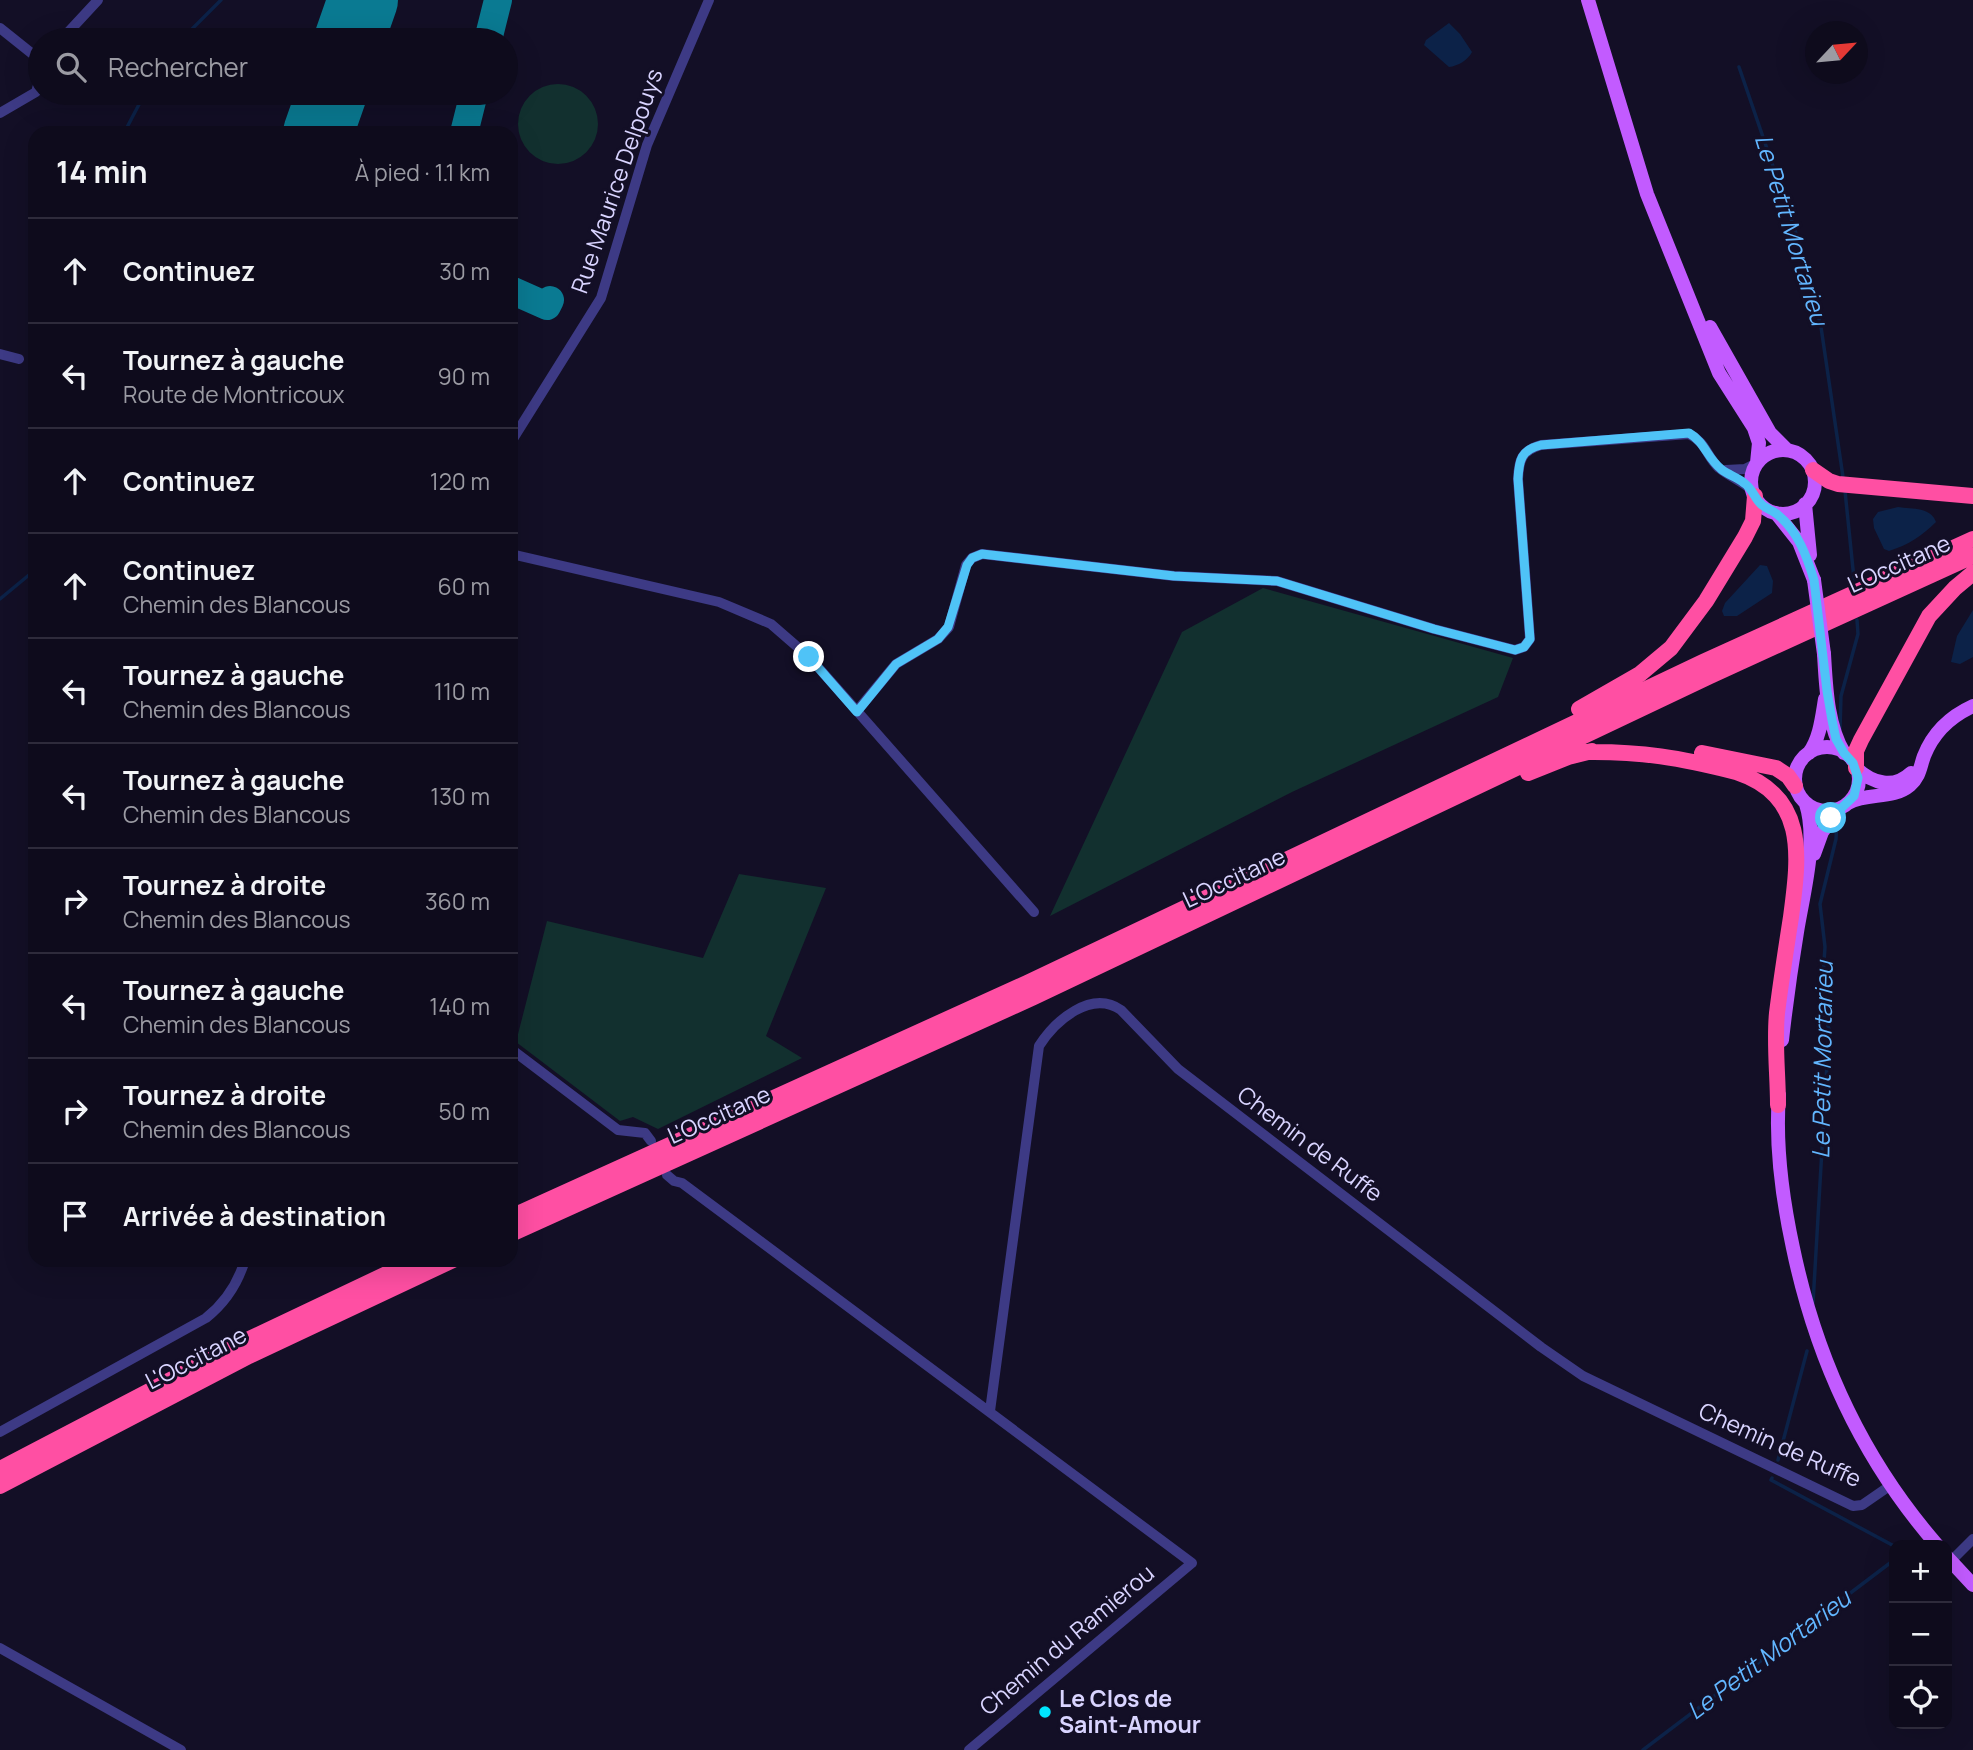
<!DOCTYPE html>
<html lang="fr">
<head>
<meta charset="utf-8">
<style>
  :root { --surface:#0e0b1c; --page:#1c1929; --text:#f1f3f6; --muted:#9b9ba3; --line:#2e2b3b }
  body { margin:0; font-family:Manrope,sans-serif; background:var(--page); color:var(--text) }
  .controls { position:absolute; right:21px; bottom:21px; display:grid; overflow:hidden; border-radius:14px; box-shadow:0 7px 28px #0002 }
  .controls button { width:63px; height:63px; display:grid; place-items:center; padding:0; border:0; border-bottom:2px solid var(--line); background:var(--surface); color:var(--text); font:35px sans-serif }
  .compass { position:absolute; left:1805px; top:21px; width:63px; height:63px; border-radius:50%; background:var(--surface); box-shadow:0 7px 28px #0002; rotate:64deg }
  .stop { position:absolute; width:21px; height:21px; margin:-16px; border:5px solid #4fc3f7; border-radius:50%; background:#fff }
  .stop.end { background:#4fc3f7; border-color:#fff; box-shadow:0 2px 7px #0008 }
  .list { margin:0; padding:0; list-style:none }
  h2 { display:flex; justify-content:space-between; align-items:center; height:91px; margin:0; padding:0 28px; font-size:30px }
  h2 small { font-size:23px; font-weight:400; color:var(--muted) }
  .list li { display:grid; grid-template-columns:46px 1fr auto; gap:21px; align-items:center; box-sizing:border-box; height:105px; padding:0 28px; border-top:2px solid var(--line) }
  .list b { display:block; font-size:26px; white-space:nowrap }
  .list p { margin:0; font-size:23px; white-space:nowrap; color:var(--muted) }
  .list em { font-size:23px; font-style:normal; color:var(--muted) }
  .icon { flex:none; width:38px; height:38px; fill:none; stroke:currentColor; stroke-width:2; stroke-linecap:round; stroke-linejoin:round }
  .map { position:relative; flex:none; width:1973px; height:1750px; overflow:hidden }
  .search { position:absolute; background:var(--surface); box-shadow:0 7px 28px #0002; left:28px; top:28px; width:490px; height:77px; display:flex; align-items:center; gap:18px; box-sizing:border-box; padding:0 24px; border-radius:38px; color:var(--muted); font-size:26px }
  .panel { position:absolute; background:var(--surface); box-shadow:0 7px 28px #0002; left:28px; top:126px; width:490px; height:1141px; border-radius:21px }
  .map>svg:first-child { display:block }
  .green { fill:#12302f }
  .water { fill:#0c2248 }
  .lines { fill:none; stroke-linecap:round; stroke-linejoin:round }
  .stream { stroke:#0c2248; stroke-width:3.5 }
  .taxiway { stroke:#0a7a92; stroke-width:28 }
  .runway { stroke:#0a7a92; stroke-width:70 }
  .minor { stroke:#3d3a85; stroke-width:10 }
  .major { stroke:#c25bff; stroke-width:14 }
  .highway { stroke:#ff4fa3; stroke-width:16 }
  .major-bridge { stroke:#c25bff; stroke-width:14 }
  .route { stroke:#4fc3f7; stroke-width:9 }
  .poi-dot { fill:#00e5ff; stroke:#130f26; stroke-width:2.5 }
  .labels { text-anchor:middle; stroke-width:6; stroke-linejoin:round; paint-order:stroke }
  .street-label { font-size:23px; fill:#d9d4ff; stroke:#130f26 }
  .poi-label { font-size:23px; font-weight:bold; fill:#d9d4ff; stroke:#130f26; text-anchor:start }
  .water-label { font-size:24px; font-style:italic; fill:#62b6ff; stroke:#130f26 }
</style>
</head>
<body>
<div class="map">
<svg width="1973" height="1750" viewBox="0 0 1973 1750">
  <rect width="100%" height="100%" fill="#130f26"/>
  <path class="green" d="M518 124a40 40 0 1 1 80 0a40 40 0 1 1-80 0Z
    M1263,588L1513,658L1498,697L1292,792L1050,916L1182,632Z
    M739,874L826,888L766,1036L802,1058L658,1129L633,1117L620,1121L516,1042L547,921L703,958Z"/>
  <path class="water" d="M1449,23L1460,34L1472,52C1468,60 1458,66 1449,67L1424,45L1426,40Z
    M1898,507C1911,509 1931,507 1936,522C1922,536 1908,545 1889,551L1884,549L1874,528L1873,519L1878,512Z
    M1760,565L1767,566L1773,581L1772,593L1737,616H1724L1722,611L1725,603Z
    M1973,610V657L1960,664L1951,662L1957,636Z"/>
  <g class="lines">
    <path class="stream" d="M181,40L221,0
      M1739,67L1800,245L1821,327L1843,477
      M124,133L145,93
      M1845,491L1854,579
      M0,599L35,570
      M1840,730L1841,696L1858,634L1857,620
      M1813,1303L1829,1029L1821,1006L1825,947L1820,904L1836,839L1837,820
      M1778,1460L1807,1351
      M1772,1478L1771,1480L1894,1546
      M1643,1750L1894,1560"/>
    <path class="taxiway" d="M488,40L498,0
      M464,133L474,93
      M511,290L547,306L550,300"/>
    <path class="runway" d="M349,40L363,0
      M318,133L332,93"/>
    <path class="minor" d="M0,28L40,60
      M61,40L98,0
      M0,113L36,92L40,78
      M0,354L19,359
      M511,442L601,298L647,145L709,0
      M1726,470L1745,469L1757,463
      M511,554L719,602L771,624L809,657L857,711L896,664L938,639L949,627L966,565L972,558L982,554L1174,576L1277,581L1434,629L1515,650L1524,647L1530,639L1518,479C1519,460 1521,451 1541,445L1689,434C1707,443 1706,456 1719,468C1730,477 1742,481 1753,491
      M857,711L1034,912
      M511,1049L618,1130L645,1133L651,1141
      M667,1175L674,1181L682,1183L1192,1563L969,1750
      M990,1411L1039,1046C1055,1021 1091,989 1121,1010L1178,1069L1541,1347L1583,1376L1853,1506L1862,1505L1891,1485
      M0,1432L206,1318C225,1303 238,1283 245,1260
      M1951,1561L1973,1539
      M0,1648L181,1750"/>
    <path class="major" d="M1588,0L1647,194L1719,373L1754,428L1759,443L1757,463
      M1710,327L1770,433L1787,450
      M1751 482a32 32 0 1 1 64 0a32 32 0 1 1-64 0Z
      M1805,504L1810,555
      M1776,513L1799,542L1814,580
      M1824,654C1826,686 1827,725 1844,753
      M1795 779a32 32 0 1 1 64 0a32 32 0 1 1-64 0Z
      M1809,753C1820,738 1822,717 1825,699
      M1856,768C1873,784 1894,789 1911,773
      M1848,803C1869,792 1892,800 1910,785C1920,776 1920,767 1924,756C1933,733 1951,716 1973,706
      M1814,854L1822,832L1839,809
      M1782,1040C1786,1004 1791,968 1797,932C1803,894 1818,841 1806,804
      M1779,1095C1775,1146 1782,1197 1793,1248C1816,1358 1863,1460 1937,1545
      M1947,1557L1973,1585"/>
    <path class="highway" d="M1813,470L1829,481L1838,484L1973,496
      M1579,709L1640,674L1671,648L1706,601L1745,537L1753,521L1755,496
      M1584,752C1641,751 1681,758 1736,772C1808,796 1799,856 1791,917C1786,949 1781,981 1777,1013C1774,1043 1778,1075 1778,1105
      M1702,753L1776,768L1788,776L1795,786
      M1856,768V751L1861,740L1929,616L1955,588L1973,573
      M1528,773L1568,757L1592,751
      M511,1217L1027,983L1703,662L1973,539
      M511,1234L1034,997L1710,676L1973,556
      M0,1469L243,1342L416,1260
      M0,1486L249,1356L453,1260"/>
    <path class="major-bridge" d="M1814,580L1824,654"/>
  </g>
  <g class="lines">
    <path class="route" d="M809,657L857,712L896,664L938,639L948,627L967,565L972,558L982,554L1174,576L1277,581L1434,629L1515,650L1524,647L1530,639L1518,479C1519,460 1521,450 1541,445L1689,433C1705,442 1707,458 1721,469C1728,475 1737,477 1744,483C1752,488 1754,497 1760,503C1765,509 1773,510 1778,515C1798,531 1807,557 1814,580L1827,691L1832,720L1836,739L1844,753L1853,763L1858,778L1854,796L1831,818"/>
  </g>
  <circle class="poi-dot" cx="1045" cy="1712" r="7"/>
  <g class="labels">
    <g class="street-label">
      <text transform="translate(617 181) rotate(-71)" y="8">Rue Maurice Delpouys</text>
      <text transform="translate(1899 564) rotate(-24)" y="8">L'Occitane</text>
      <text transform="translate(1234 878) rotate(-25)" y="8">L'Occitane</text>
      <text transform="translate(719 1115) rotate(-24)" y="8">L'Occitane</text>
      <text transform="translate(1310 1144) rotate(37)" y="8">Chemin de Ruffe</text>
      <text transform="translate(196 1358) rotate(-27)" y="8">L'Occitane</text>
      <text transform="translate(1780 1445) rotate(24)" y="8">Chemin de Ruffe</text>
      <text transform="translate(1067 1640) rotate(-40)" y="8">Chemin du Ramierou</text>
    </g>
    <g class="poi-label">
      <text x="1059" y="1707">Le Clos de<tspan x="1059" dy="26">Saint-Amour</tspan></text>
    </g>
    <g class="water-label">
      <text transform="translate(1791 230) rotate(73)" y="8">Le Petit Mortarieu</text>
      <text transform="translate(1823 1060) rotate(-89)" y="8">Le Petit Mortarieu</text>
      <text transform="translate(1769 1655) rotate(-37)" y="8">Le Petit Mortarieu</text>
    </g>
  </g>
</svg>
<div class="controls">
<button>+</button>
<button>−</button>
<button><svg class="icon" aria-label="locate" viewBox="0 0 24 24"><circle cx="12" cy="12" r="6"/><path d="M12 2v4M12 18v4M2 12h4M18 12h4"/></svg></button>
</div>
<svg class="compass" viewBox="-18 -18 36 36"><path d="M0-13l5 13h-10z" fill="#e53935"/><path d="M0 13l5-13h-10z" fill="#9b9ba3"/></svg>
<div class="stop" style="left:1831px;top:818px"></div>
<div class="stop end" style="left:809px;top:657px"></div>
<div class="search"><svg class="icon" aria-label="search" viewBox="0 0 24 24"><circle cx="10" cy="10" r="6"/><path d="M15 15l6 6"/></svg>Rechercher</div>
<section class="panel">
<h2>14 min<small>À pied · 1.1 km</small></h2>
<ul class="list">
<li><svg class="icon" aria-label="ahead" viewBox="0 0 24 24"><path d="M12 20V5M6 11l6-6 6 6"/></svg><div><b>Continuez</b></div><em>30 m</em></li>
<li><svg class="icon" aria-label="left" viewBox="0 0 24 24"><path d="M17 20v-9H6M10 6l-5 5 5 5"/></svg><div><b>Tournez à gauche</b><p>Route de Montricoux</p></div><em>90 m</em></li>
<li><svg class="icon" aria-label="ahead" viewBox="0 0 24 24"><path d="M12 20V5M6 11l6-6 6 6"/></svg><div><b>Continuez</b></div><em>120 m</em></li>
<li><svg class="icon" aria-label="ahead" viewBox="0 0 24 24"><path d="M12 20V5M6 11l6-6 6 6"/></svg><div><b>Continuez</b><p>Chemin des Blancous</p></div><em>60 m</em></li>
<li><svg class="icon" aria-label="left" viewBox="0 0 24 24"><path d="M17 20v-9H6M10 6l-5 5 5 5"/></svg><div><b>Tournez à gauche</b><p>Chemin des Blancous</p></div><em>110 m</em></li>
<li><svg class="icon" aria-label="left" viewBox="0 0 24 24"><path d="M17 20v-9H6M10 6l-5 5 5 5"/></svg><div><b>Tournez à gauche</b><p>Chemin des Blancous</p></div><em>130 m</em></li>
<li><svg class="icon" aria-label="right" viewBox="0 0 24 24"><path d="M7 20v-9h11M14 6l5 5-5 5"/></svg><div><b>Tournez à droite</b><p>Chemin des Blancous</p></div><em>360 m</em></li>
<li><svg class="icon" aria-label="left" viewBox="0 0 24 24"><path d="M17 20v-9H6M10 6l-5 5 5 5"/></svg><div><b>Tournez à gauche</b><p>Chemin des Blancous</p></div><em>140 m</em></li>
<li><svg class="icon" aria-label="right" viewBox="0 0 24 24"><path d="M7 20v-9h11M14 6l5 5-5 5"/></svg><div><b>Tournez à droite</b><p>Chemin des Blancous</p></div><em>50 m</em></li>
<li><svg class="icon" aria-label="arrive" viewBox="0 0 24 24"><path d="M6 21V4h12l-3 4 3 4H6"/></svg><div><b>Arrivée à destination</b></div></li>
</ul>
</section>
</div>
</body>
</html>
